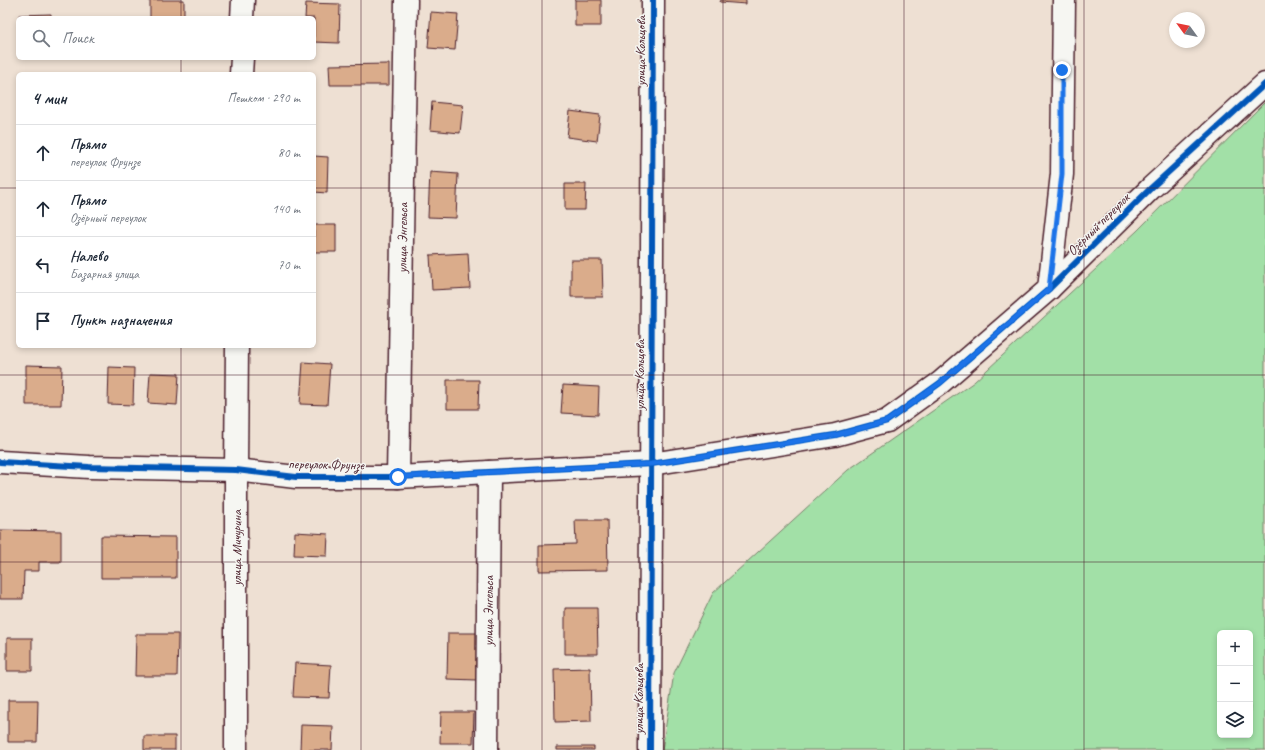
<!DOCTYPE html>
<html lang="ru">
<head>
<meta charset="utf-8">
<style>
  :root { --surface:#fff; --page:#f6f6f7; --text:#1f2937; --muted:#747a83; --line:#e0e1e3 }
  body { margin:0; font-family:Caveat,sans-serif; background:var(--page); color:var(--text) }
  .controls { position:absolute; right:12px; bottom:12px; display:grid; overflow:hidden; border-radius:6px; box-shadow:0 2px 6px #0003 }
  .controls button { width:36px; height:36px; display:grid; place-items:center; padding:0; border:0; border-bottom:1px solid var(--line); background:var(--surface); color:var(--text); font:20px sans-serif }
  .compass { position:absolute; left:1169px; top:12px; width:36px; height:36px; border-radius:50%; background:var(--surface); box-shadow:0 2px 6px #0003; rotate:303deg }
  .stop { position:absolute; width:12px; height:12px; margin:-9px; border:3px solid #1a73e8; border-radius:50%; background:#fff }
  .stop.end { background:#1a73e8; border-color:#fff; box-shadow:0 1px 4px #0008 }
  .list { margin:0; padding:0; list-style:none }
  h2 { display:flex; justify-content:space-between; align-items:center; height:52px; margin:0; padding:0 16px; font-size:17px }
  h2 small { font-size:13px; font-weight:400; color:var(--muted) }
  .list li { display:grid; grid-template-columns:26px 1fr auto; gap:12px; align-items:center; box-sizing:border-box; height:56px; padding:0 16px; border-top:1px solid var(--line) }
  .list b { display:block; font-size:15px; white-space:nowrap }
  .list p { margin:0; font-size:13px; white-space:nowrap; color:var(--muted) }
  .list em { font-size:13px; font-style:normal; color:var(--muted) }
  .icon { flex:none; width:22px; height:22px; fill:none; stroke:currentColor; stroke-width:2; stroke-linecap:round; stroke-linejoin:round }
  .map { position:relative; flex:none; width:1265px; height:750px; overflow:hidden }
  .search { position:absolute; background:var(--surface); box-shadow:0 2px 6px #0003; left:16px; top:16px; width:300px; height:44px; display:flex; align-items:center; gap:10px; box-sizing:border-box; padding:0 14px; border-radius:6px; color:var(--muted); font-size:15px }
  .panel { position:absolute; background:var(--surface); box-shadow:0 2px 6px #0003; left:16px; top:72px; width:300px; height:276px; border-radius:6px }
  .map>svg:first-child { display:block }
  .green { fill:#a2e0a7; stroke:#768069; fill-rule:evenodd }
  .building { fill:#daac8b; stroke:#4a1f2b }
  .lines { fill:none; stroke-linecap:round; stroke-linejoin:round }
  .minor-casing { stroke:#4a1f2b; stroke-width:25 }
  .minor { stroke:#f6f6f2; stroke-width:22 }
  .cycleway-casing { stroke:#f6f6f2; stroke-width:8 }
  .cycleway { stroke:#0057b8; stroke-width:6 }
  .route { stroke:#1a73e8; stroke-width:5 }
  .grid { fill:none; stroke:#4a1f2b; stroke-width:1; stroke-opacity:0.55 }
  .labels { text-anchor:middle; stroke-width:3; stroke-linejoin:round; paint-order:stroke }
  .street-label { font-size:14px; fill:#4a1f2b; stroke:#f6f6f2 }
</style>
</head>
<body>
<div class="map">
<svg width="1265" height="750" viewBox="0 0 1265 750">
  <rect width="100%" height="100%" fill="#eee0d3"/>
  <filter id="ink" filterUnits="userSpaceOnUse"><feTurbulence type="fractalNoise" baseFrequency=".025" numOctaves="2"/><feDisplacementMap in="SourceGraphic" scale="8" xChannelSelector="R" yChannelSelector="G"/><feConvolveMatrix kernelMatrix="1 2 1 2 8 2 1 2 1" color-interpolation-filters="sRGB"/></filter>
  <g filter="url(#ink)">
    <path class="green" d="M1265,102V750H662L674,673L713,593L848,470L974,382L1137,231ZM1220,633H1250V735H1220Z"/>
    <path class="building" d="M150,0H184V18H150Z
      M575,0H601V26H575Z
      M721,0H746V4L720,2Z
      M306,3L340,4L339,43L314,42V18H305Z
      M431,12L458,14L455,50L428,48Z
      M51,14V18H19V15Z
      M389,64V85H330L329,65Z
      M432,102L463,105L460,133L430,130Z
      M570,111L600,115L597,141L567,137Z
      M314,156L328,157L327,193L314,192Z
      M430,172L458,174L456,218L428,217Z
      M565,184H586L585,210H565Z
      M314,225H336V252H314Z
      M468,253L470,288L432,290L430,255Z
      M571,260H602L603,297H571Z
      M303,362L330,364L327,405L300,404Z
      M26,365L62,366L61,405H26Z
      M109,367L134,368L133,405L108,404Z
      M150,373L179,374L177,405L148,403Z
      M447,380H479L478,409H447Z
      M563,385L599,387L598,415L561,413Z
      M575,520H607L608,570L539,571V545L576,544Z
      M0,530L61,531V562H39V571H24L23,599H0Z
      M295,532L328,534L327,556L294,555Z
      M101,536L176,537V578H101Z
      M565,608H597L598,654H565Z
      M448,633H479L477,680L447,679Z
      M136,634H178L177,676H135Z
      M7,638H32V671H7Z
      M295,663L331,665L329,698L293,697Z
      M590,668L591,721L555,722L554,669Z
      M8,700H38L37,742H8Z
      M441,712H474L473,743H440Z
      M301,725L333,726L332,750H300Z
      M144,736H175V750H144Z
      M557,747H594V750H557Z"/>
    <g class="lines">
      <g class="minor-casing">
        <g id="minor">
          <path d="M242,18L243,0"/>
          <path d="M241,74L242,58"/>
          <path d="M1049,289L1062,174L1064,0"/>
          <path d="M0,462L89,467L236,470L296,477H398L489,472L651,464L835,435L887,421L940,383L1049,289L1151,188L1265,84"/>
          <path id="s1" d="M398,477L406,0"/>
          <path d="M236,750V470L237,346"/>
          <path id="s2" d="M487,750L489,472"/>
          <path d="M650,750L653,0"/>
        </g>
      </g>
      <use href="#minor" class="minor"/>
      <g class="cycleway-casing">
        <path id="cycleway" d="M0,462L89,467L236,470L296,477H398L489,472L651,464L835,435L887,421L940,383L1049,289L1151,188L1265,84
          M650,750L653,0"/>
      </g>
      <use href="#cycleway" class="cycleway"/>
    </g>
  </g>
  <g class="lines" filter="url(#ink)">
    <path class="route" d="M398,477L651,464L836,435L887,421L940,383L1049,289L1062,174V70"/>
  </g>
  <path class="grid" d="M181,0V18M361,0V750M542,0V750M723,0V750M904,0V750M1084,0V750M181,58V74M0,188H18M314,188H1265M181,346V750M0,375H1265M0,562H1265"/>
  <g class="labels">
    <g class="street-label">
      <text transform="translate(640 51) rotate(-90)" y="5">улица Кольцова</text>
      <text transform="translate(1098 224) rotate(-45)" y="5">Озёрный переулок</text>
      <text dy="5" stroke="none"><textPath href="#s1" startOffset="239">улица Энгельса</textPath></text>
      <text transform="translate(639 375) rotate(-90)" y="5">улица Кольцова</text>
      <text transform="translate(326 464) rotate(1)" y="5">переулок Фрунзе</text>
      <text transform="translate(236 548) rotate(-90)" y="5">улица Мичурина</text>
      <text dy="5" stroke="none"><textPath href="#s2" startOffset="139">улица Энгельса</textPath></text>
      <text transform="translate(638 699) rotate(-90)" y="5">улица Кольцова</text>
    </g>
  </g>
</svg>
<div class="controls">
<button>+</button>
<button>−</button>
<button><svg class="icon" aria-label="layers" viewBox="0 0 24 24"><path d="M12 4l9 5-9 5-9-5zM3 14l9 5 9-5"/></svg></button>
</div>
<svg class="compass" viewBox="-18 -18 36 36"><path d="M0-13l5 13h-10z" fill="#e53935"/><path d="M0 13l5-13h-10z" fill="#747a83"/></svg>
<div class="stop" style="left:398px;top:477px"></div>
<div class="stop end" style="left:1062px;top:70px"></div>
<div class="search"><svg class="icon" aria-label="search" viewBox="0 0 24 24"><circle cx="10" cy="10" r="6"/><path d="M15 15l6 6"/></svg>Поиск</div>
<section class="panel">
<h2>4 мин<small>Пешком · 290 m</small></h2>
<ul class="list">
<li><svg class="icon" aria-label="ahead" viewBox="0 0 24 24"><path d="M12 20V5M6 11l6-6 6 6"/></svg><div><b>Прямо</b><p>переулок Фрунзе</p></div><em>80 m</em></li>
<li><svg class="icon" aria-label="ahead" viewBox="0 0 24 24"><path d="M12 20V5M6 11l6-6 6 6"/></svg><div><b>Прямо</b><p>Озёрный переулок</p></div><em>140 m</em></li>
<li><svg class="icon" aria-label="left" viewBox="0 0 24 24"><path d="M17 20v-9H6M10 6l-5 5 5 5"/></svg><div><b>Налево</b><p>Базарная улица</p></div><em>70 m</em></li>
<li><svg class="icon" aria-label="arrive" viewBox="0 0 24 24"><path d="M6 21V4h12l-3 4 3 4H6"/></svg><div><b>Пункт назначения</b></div></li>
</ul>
</section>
</div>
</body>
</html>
